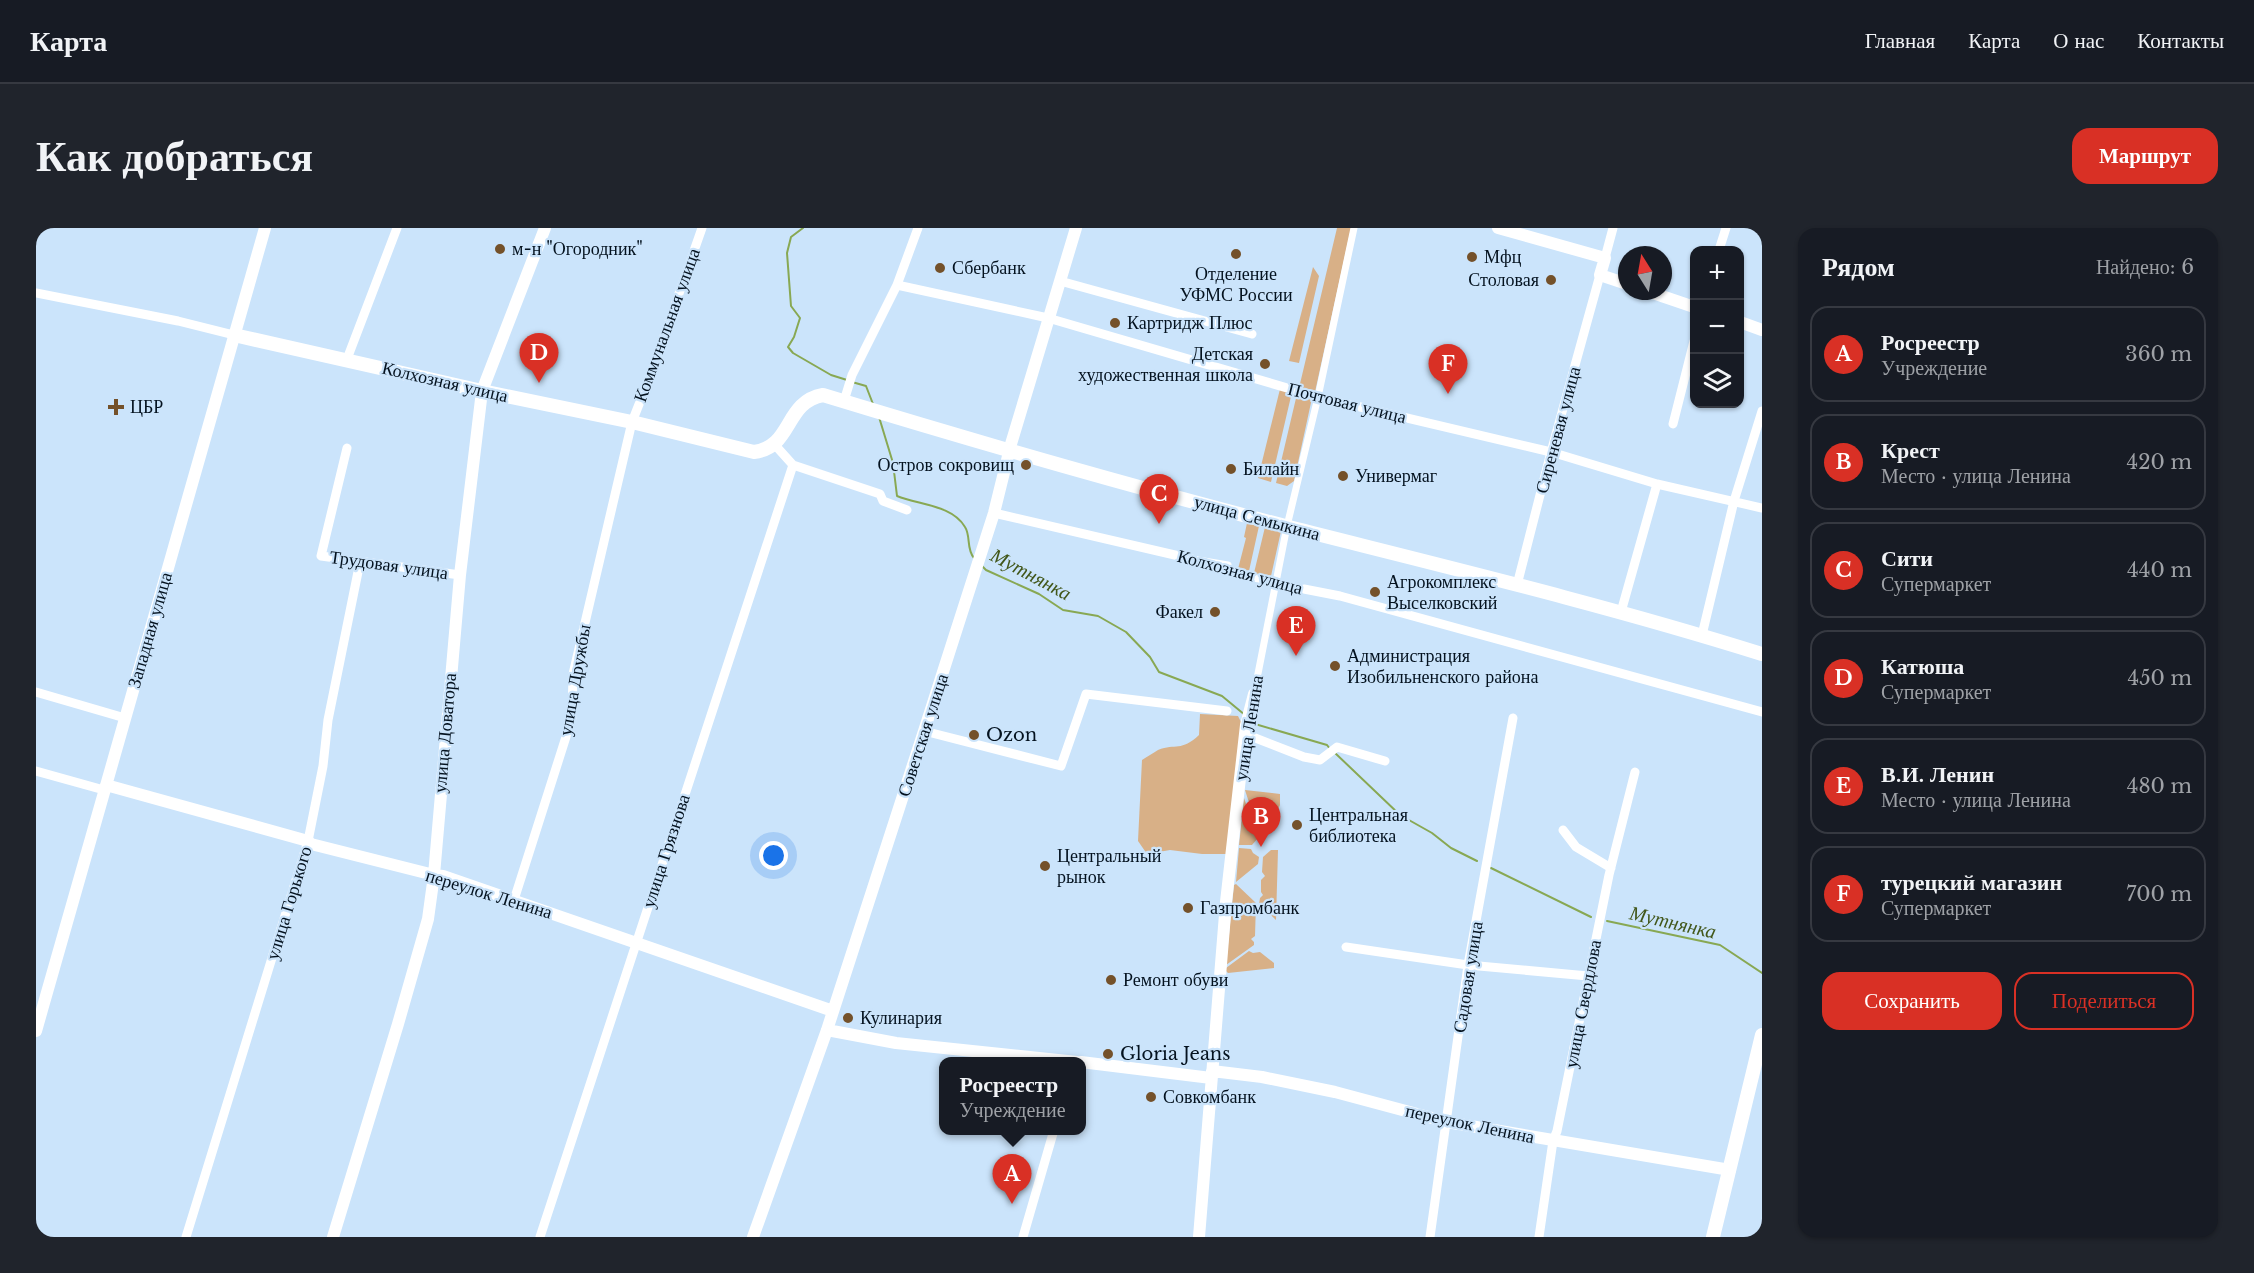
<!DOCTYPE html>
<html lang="ru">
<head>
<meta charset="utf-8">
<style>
  :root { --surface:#171b24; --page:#20242c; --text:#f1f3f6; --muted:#9ea1a6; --line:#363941; --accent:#d93025 }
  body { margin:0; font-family:"Libre Baskerville",serif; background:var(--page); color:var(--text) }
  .controls { position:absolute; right:18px; top:18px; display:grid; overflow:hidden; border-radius:12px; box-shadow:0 2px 4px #0004 }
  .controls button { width:54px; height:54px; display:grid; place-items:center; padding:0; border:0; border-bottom:2px solid var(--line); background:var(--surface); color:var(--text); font:30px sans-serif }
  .compass { position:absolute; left:1582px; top:18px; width:54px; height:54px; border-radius:50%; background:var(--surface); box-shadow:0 2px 4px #0004; rotate:349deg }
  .you { position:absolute; left:738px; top:628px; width:21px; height:21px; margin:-15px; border:4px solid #fff; border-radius:50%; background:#1a73e8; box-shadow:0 0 0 9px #1a73e833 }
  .badge { display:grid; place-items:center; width:39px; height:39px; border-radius:50%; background:var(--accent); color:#fff; font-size:20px; font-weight:700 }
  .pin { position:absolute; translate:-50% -50px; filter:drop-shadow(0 2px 3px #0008) }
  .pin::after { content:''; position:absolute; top:32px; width:21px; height:18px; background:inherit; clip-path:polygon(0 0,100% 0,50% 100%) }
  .popup { position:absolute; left:903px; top:829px; width:147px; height:78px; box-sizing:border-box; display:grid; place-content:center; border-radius:12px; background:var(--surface); filter:drop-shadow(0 2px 4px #0005); font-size:20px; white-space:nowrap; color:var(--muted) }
  .popup b { font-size:22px; color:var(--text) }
  .popup::after { content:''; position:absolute; left:50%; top:100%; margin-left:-12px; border:12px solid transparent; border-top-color:var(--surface) }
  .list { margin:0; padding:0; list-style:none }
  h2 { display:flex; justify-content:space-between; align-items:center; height:78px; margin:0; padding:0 24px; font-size:26px }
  h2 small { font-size:20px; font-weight:400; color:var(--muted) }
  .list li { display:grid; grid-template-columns:39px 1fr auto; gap:18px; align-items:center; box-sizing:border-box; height:96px; margin:0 12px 12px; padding:0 12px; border:2px solid var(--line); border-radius:18px }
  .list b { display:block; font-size:22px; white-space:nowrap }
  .list p { margin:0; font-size:20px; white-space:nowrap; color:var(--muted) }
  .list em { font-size:20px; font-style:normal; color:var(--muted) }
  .actions { display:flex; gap:12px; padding:18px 24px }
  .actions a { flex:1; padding:14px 0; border:2px solid var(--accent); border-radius:18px; text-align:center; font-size:21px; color:var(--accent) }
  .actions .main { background:var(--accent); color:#fff }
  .icon { flex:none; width:33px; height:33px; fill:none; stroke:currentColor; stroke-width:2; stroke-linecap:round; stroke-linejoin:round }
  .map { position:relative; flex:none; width:1726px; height:1009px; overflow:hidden; border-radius:18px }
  header { display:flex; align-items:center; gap:36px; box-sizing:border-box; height:84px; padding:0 30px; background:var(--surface); border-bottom:2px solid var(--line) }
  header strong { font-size:28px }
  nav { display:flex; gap:33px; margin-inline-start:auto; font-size:21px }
  .intro { display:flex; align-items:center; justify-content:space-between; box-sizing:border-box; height:144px; padding:0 36px }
  h1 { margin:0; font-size:42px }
  .button { padding:15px 27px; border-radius:18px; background:var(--accent); color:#fff; font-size:21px; font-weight:700 }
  main { display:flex; gap:36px; padding:0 36px }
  aside { flex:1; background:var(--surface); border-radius:18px; box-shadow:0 2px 4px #0004 }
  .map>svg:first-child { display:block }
  .green { fill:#d8b087 }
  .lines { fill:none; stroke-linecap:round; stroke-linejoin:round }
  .stream { stroke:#88a853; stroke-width:2 }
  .pedestrian { stroke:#fff; stroke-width:7 }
  .minor { stroke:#fff; stroke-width:9 }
  .tertiary { stroke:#fff; stroke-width:12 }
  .secondary { stroke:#fff; stroke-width:14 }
  .poi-dot { fill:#74512a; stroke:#cbe4fb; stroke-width:2 }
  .labels { text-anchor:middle; stroke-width:4.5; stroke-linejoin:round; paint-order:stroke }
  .poi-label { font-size:18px; fill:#04121f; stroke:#cbe4fb; text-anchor:start }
  .street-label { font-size:18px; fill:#04121f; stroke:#cbe4fb }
  .water-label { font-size:20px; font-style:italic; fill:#42571a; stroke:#cbe4fb }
</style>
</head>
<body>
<header>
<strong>Карта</strong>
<nav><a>Главная</a><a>Карта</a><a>О нас</a><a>Контакты</a></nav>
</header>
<div class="intro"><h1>Как добраться</h1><a class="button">Маршрут</a></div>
<main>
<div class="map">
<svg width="1726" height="1009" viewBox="0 0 1726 1009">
  <rect width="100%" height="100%" fill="#cbe4fb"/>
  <path class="green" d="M1301,0H1315L1279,164L1263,160Z
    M1277,39L1283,48L1263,135L1253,133Z
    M1244,161L1256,164L1235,254L1222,250Z
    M1261,166L1276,170L1258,253L1251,258L1240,255Z
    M1211,295L1223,298L1213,343L1202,341L1210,310L1208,309Z
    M1229,299L1245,303L1235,348L1218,345Z
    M1164,486L1202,488L1206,496L1190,626H1166L1134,622L1111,626L1102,613L1106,532C1111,529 1117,525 1122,522C1140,515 1145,524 1163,507Z
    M1209,562L1244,566V577L1229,610L1224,609Z
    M1208,570L1222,610L1216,617H1203Z
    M1203,620L1215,621L1217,625L1223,629L1222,636L1200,654Z
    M1235,622H1242L1240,692L1223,676L1224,670L1227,667L1225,664V652L1229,648L1226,644L1227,629Z
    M1200,656L1220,675L1219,708L1215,711L1218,714V717L1190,737L1198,657Z
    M1213,723L1217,725L1224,724L1238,735V740L1192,745L1190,743V740Z"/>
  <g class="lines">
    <path class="stream" d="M767,0L755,9L751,25L755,78L764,90L758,109L752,119L757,125L795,147L811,152
      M816,154L830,158L837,176
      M843,189L857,235L861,268C883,277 916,277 929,299C935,308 930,321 938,330
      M946,338L950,342L1003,366L1027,382L1062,388L1090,404L1114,429L1123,444L1186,468L1209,487
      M1215,493L1219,496L1291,517L1294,521
      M1298,524L1364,587L1396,605L1415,620L1441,633
      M1455,640L1555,689
      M1571,693L1684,717L1726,745"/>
    <path class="pedestrian" d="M1156,331L1192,337L1190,344L1268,361
      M1218,466L1251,298L1282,169L1318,0"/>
    <path class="minor" d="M1683,22L1690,0
      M1569,30L1577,0
      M1024,53L1216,106
      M861,57L1012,90L1282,169L1515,224L1621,256L1726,280
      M0,65L142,93L198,107
      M311,131L361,0
      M808,173L816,147L861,57L882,0
      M1637,196L1658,113
      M739,217L757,237L844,266L847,273L871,282
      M311,220L285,328L424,347
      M958,285L1156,331
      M1481,357L1515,224L1564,47
      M1268,361L1304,368L1726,484
      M1585,384L1621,256
      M1666,407L1698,273L1726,183
      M0,464L89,490
      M888,503L1025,538L1050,466L1191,483
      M1209,506L1268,529L1284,532L1301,519L1349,533
      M0,543L68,562
      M1527,602L1540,619L1575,640
      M478,672L536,490L537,446L596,194L613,151L666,0
      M1310,719L1432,737L1552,748
      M150,1009L272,613L287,538L292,492L324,334
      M504,1009L757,237
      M987,1009L1018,902
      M1394,1009L1432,737L1477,490
      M1503,1009L1517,913L1521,903L1573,647L1599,544"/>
    <path class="tertiary" d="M1462,0L1569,30L1564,47L1591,56
      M1611,63L1658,79
      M1704,94L1726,102
      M70,557L272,613L275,616L398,647L407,648L797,783
      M791,802L860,815L1041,834
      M0,803L229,0
      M1045,834L1175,850
      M1176,843L1226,849L1299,864L1411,894L1694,942
      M297,1009L362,796L392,691L398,647L424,347L446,163L509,0
      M717,1009L791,802L888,503L958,285L975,216L1040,0
      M1163,1009L1190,674L1210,497L1218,466"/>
    <path class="secondary" d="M198,107L446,163L596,194L718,224C757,219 748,174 787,167C941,214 1097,259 1253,299C1411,339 1570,377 1726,426
      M1677,1009L1726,807"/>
  </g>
  <g class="poi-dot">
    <circle cx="464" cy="21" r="6"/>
    <circle cx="1200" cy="26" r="6"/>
    <circle cx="1436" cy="29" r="6"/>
    <circle cx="904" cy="40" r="6"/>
    <circle cx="1515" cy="52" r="6"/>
    <circle cx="1079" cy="95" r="6"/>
    <circle cx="1229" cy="136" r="6"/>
    <path d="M77 170h6v6h6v6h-6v6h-6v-6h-6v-6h6z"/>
    <circle cx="990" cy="237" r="6"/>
    <circle cx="1195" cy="241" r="6"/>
    <circle cx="1307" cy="248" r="6"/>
    <circle cx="1339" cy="364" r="6"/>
    <circle cx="1179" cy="384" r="6"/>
    <circle cx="1299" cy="438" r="6"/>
    <circle cx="938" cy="507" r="6"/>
    <circle cx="1261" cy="597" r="6"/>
    <circle cx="1009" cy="638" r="6"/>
    <circle cx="1152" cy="680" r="6"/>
    <circle cx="1075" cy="752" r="6"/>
    <circle cx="812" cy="790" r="6"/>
    <circle cx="1072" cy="826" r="6"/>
    <circle cx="1115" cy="869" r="6"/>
  </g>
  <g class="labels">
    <g class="poi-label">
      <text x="476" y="27">м-н "Огородник"</text>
      <text x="1448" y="35">Мфц</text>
      <text x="916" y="46">Сбербанк</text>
      <text x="1200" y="52" text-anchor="middle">Отделение<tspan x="1200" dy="21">УФМС России</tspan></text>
      <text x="1503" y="58" text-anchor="end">Столовая</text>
      <text x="1091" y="101">Картридж Плюс</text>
      <text x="1217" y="132" text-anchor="end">Детская<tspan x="1217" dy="21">художественная школа</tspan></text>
      <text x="94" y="185">ЦБР</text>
      <text x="978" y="243" text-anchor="end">Остров сокровищ</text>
      <text x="1207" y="247">Билайн</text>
      <text x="1319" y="254">Универмаг</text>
      <text x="1351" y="360">Агрокомплекс<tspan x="1351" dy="21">Выселковский</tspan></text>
      <text x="1167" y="390" text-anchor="end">Факел</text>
      <text x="1311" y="434">Администрация<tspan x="1311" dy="21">Изобильненского района</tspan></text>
      <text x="950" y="513">Ozon</text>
      <text x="1273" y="593">Центральная<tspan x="1273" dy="21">библиотека</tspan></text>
      <text x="1021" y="634">Центральный<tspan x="1021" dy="21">рынок</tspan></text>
      <text x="1164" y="686">Газпромбанк</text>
      <text x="1087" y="758">Ремонт обуви</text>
      <text x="824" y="796">Кулинария</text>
      <text x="1084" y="832">Gloria Jeans</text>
      <text x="1127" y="875">Совкомбанк</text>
    </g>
    <g class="street-label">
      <text transform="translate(631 97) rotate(-70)" y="6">Коммунальная улица</text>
      <text transform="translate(409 154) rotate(13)" y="6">Колхозная улица</text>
      <text transform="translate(1311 175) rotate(14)" y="6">Почтовая улица</text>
      <text transform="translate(1522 202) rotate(-75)" y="6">Сиреневая улица</text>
      <text transform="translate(1221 290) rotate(15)" y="6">улица Семыкина</text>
      <text transform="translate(353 337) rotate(8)" y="6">Трудовая улица</text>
      <text transform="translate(1204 344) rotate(15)" y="6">Колхозная улица</text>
      <text transform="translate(114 402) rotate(-74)" y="6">Западная улица</text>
      <text transform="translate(539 452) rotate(-80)" y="6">улица Дружбы</text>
      <text transform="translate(1213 500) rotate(-81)" y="6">улица Ленина</text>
      <text transform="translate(409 505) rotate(-85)" y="6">улица Доватора</text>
      <text transform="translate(887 507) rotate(-72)" y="6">Советская улица</text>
      <text transform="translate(630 623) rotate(-72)" y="6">улица Грязнова</text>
      <text transform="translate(453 666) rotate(17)" y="6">переулок Ленина</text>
      <text transform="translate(253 675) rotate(-73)" y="6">улица Горького</text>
      <text transform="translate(1432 749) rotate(-81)" y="6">Садовая улица</text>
      <text transform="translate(1547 776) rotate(-79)" y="6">улица Свердлова</text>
      <text transform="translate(1434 896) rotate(12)" y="6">переулок Ленина</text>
    </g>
    <g class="water-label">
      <text transform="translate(995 346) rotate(28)" y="7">Мутнянка</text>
      <text transform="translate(1637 694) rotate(13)" y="7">Мутнянка</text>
    </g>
  </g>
</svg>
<div class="controls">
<button>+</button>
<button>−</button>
<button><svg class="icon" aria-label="layers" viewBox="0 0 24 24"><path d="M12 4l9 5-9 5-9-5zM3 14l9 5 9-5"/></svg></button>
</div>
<svg class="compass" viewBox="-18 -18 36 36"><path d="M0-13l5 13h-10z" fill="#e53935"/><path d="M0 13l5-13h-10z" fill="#9ea1a6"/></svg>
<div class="you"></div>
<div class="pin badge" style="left:976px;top:976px">A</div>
<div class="popup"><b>Росреестр</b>Учреждение</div>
<div class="pin badge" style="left:1225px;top:619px">B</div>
<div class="pin badge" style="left:1123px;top:296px">C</div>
<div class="pin badge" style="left:503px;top:155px">D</div>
<div class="pin badge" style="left:1260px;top:428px">E</div>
<div class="pin badge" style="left:1412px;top:166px">F</div>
</div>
<aside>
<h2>Рядом<small>Найдено: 6</small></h2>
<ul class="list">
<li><span class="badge">A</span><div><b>Росреестр</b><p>Учреждение</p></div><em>360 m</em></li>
<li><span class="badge">B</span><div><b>Крест</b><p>Место · улица Ленина</p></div><em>420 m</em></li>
<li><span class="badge">C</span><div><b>Сити</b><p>Супермаркет</p></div><em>440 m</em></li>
<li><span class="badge">D</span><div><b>Катюша</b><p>Супермаркет</p></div><em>450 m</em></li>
<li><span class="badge">E</span><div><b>В.И. Ленин</b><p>Место · улица Ленина</p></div><em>480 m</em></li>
<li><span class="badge">F</span><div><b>турецкий магазин</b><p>Супермаркет</p></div><em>700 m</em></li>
</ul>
<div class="actions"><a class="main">Сохранить</a><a>Поделиться</a></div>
</aside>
</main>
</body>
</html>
